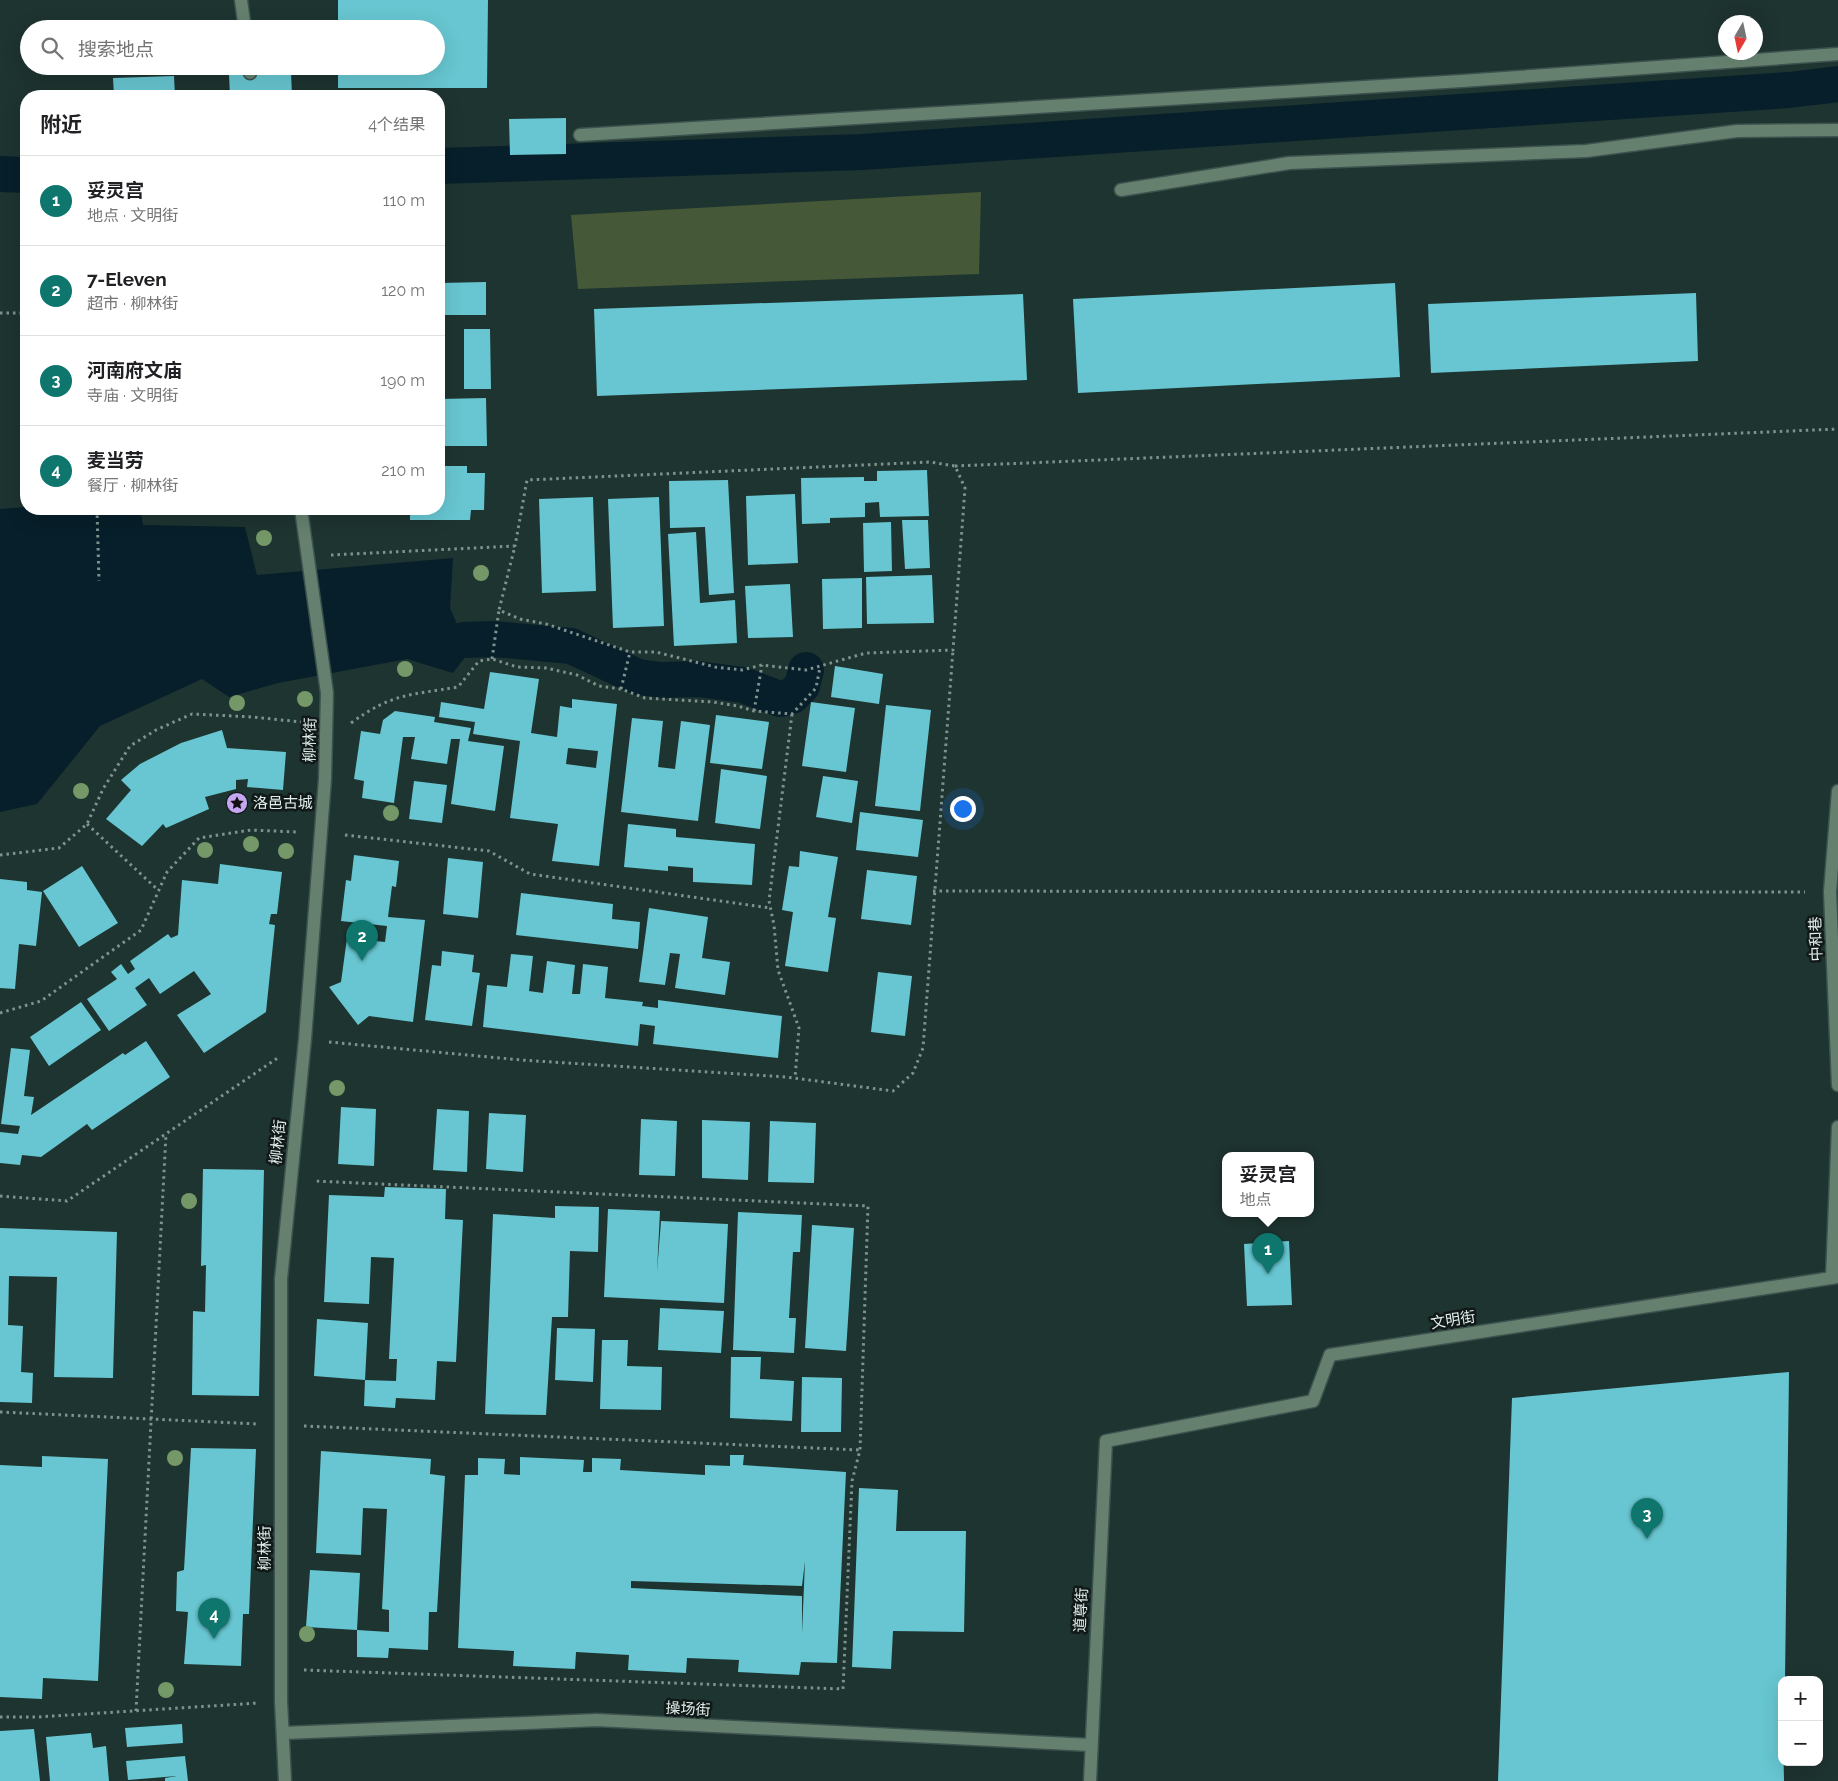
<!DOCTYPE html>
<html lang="zh">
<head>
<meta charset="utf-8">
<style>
  :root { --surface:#fff; --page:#f2f2f2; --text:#202124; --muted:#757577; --line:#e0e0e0; --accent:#0f766e }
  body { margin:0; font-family:Raleway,"Noto Sans SC",sans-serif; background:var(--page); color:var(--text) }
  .controls { position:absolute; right:15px; bottom:15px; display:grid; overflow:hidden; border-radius:10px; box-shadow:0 5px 20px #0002 }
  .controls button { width:45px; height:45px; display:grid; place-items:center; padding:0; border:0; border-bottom:1px solid var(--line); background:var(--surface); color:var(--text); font:25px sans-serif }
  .compass { position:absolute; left:1718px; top:15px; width:45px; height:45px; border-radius:50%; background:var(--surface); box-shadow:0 5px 20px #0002; rotate:189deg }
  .you { position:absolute; left:962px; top:808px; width:18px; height:18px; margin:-12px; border:4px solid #fff; border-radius:50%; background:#1a73e8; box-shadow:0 0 0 8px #1a73e833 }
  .badge { display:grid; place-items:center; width:32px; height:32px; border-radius:50%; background:var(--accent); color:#fff; font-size:16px; font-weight:700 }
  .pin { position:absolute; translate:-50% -41px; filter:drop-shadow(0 1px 2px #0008) }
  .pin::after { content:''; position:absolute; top:26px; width:18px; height:15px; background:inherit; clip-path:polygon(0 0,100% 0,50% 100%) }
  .popup { position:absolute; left:1222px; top:1152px; width:92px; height:65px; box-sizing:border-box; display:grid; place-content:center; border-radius:10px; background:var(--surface); filter:drop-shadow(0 1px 4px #0005); font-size:16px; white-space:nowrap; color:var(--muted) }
  .popup b { font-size:19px; color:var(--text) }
  .popup::after { content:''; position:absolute; left:50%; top:100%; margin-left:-10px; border:10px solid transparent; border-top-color:var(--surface) }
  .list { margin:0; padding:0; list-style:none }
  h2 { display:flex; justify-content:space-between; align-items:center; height:65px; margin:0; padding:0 20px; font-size:21px }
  h2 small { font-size:16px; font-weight:400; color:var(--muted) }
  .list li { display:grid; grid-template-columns:32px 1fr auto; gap:15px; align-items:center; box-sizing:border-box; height:90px; padding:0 20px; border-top:1px solid var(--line) }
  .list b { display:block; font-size:19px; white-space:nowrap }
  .list p { margin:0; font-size:16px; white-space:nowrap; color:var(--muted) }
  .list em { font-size:16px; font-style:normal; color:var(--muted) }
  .icon { flex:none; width:28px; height:28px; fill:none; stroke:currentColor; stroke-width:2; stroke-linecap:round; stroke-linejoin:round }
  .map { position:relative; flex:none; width:1838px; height:1781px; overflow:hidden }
  .search { position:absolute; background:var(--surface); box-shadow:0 5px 20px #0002; left:20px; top:20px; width:425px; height:55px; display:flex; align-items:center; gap:12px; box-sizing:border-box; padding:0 18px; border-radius:28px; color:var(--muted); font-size:19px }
  .panel { position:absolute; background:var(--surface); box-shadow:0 5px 20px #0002; left:20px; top:90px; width:425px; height:425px; border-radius:20px }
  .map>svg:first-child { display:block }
  .green { fill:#455837 }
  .water { fill:#071f2a }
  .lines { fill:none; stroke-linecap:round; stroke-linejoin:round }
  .canal { stroke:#071f2a; stroke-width:36 }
  .building { fill:#67c6d1; fill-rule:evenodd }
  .minor-casing { stroke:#3d524e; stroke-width:15 }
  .path { stroke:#80928e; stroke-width:3; stroke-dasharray:2.5 4; stroke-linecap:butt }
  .minor { stroke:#65806f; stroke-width:12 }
  .tree { fill:#749868 }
  .labels { text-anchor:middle; stroke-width:5; stroke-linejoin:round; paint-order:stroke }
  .street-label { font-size:15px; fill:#e1eeeb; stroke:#101917 }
  .poi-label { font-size:15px; fill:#e1eeeb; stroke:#101917; text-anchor:start }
</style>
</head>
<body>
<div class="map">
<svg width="1838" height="1781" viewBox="0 0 1838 1781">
  <rect width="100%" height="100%" fill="#1e3430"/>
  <path class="green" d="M981,192L979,274L578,289L571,215Z"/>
  <path class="water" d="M26,507L140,509L143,525L245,527L257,575L453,558L450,608L469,652L453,673L407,659L278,683L229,697L202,679L100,726L37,804L0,812V509Z"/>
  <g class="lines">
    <path class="canal" d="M439,166L862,152L1789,90L1838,84
      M0,174L26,175
      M464,640L494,639L571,646L638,677L661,680L698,679L743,685L780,699L792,696L802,686L806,670"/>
  </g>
  <path class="building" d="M338,0H488L487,88H338V66H436V29H338Z
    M291,72L292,96H230L229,74Z
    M174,76L175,96H114L113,78Z
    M566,118V154L510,155L509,119Z
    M486,282V315H439V283Z
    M1395,283L1400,377L1078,393L1073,299Z
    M1696,293L1698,361L1431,373L1428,304Z
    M1023,294L1027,380L597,396L594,309Z
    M464,329H490L491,389H464Z
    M486,398L487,446H439V399Z
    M439,466H467V473H485L484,510H471L470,520H410V512L390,511V509H439Z
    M927,470L929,516L880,517L879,502L865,503V517L830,518V523L802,524L801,478L864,477V481H877V471Z
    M728,480L734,593L709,595L705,527L670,528L669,481Z
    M795,494L798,563L748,565L746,496Z
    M593,497L596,591L542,593L539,499Z
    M659,497L664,626L613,628L608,499Z
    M902,520H928L930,568L905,569Z
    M891,522L892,571L864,572L863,523Z
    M696,532L700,603L735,600L737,643L674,646L668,534Z
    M932,575L934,623L867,624L866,577Z
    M862,578V628L823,629L822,579Z
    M790,584L793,637L748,638L745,586Z
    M835,666L883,674L879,704L831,697Z
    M490,672L539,679L531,733L557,737L560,706L572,708V699L617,704L599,866L552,861L558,824L510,818L520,741L473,734L475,722L439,717L441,702L484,709ZM568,748L598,751L596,768L566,764Z
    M811,702L855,708L846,772L802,766Z
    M886,705L931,710L920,811L875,806Z
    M395,711L435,717L434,722L471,728L468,741L504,746L495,811L451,804L460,739H451L447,764L411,759L415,737H403L394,803L362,798L364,781L354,779L361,731L380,734L383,720Z
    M716,715L769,722L762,769L710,763Z
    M632,718L663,721L658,767L675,769L681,721L710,725L698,821L621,812Z
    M222,730L227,748L286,752L283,790L247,787L248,779L236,780V789L205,797L209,809L166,828L163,824L142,846L106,819L131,790L121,780L140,764L181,743Z
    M721,769L767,776L760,829L715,823Z
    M823,776L858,781L852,823L816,817Z
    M414,781L447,785L442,823L409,819Z
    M860,812L923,820L918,857L856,850Z
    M628,824L676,829V837L755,844L752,885L693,882V868L668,866V871L624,867Z
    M800,851L838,857L828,917L836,918L828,972L785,966L793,912L782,910L789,866L799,867Z
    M354,855L399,861L396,887L392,886L388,917L425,920L413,1022L369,1016L358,1025L329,987L341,982L347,938L385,942L387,926L341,921L346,880L351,881Z
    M448,858L483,862L478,918L443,914Z
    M220,864L282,872L277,914H271L269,924L275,925L266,1012L204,1053L177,1015L211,994L194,971L160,994L149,978L135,988L147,1005L109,1031L87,999L117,979L111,972L121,964L128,974L135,969L130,961L168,934L171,938L178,935L182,880L218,884Z
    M82,866L118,923L79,947L43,891Z
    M867,870L917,876L911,925L861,919Z
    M0,879L27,882V890L42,892L36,946L19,944L15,989L0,988Z
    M521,893L613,904L612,919L640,922L638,949L516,935Z
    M649,908L708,917L702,958L730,962L725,995L675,988L680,954L670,953L665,985L639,982Z
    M442,951L474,955L472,972L480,973L472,1026L425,1020L432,965L441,966Z
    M511,954L533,956L529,991L543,993L547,961L575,965L572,994H580L583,964L608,967L605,998L643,1002L642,1006L658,1008V1000L782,1016L778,1058L653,1044L655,1026L640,1024L638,1046L483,1027L487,985L507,987Z
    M878,972L912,976L905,1036L871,1032Z
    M81,1002L101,1030L49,1066L30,1037Z
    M146,1041L170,1077L92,1130L87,1124L41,1157L22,1155L20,1165L0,1163V1132L18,1134L20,1126L1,1124L11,1048L30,1050L24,1096L34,1097L31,1115L123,1053L125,1055Z
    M341,1107L376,1109L374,1166L338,1164Z
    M437,1109L469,1111L467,1172L433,1170Z
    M489,1113L526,1115L523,1172L486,1169Z
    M641,1119L677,1121L675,1176L639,1175Z
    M702,1120L750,1122L748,1180L702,1178Z
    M770,1121L816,1123L814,1183L768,1182Z
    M203,1169L264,1170L259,1396L192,1395L193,1311L205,1312L206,1265L201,1266Z
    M385,1187L446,1189L445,1219L463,1220L456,1362L437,1361L435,1400L396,1398L395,1408L364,1406L365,1380L396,1381L397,1359H389L394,1258L371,1257L369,1304L324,1302L329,1195L384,1197Z
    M555,1206L599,1207L598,1252L570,1251L568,1317H552L546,1415L485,1414L493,1214L555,1218Z
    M608,1209L660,1211L657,1272L661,1221L728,1224L724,1303L604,1297Z
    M738,1212L802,1215L800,1252H793L789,1318H796L794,1353L733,1350Z
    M812,1225L854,1228L846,1351L805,1348Z
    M0,1228L117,1232L113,1378L54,1377L57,1277L9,1276L8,1325L23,1326L21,1372L33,1373L32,1403L0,1402Z
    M1289,1241L1292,1305L1247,1306L1244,1244Z
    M660,1308L724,1311L721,1353L658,1350Z
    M317,1319L368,1323L365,1380L314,1376Z
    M557,1328L595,1329L593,1382L555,1380Z
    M602,1340H628L627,1366L662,1367L661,1410L600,1409Z
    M731,1357H761L760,1379L794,1381L792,1421L730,1418Z
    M1789,1372L1785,1680H1782L1784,1781H1498L1512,1398Z
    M802,1377L842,1378L841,1432H801Z
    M191,1448L256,1449L249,1614H243L241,1666L184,1664L188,1612L176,1611L177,1572L184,1570Z
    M321,1451L431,1459L430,1474L445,1476L437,1612H429L428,1650L389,1648L388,1658L357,1657V1630L389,1632V1610L382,1609L387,1509L363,1508L361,1555L316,1553Z
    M730,1455H744L743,1465L846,1472L837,1663L801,1662L799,1675L738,1672L739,1660L687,1658L686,1673L628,1670L629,1655L576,1652L575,1669L513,1666L514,1651L458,1648L465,1475H478V1458L505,1459L504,1474L520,1475V1457L584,1460L583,1472H592V1458L621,1459L620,1470L705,1475V1465L730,1466ZM805,1561L802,1634V1596L631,1588V1581L802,1586Z
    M42,1456L108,1459L98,1681L43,1678L42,1699L0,1697V1465L42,1467Z
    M859,1488L898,1490L896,1531H966L964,1632L893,1631L891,1669L852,1667Z
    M310,1570L360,1573L357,1630L306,1627Z
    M182,1724L183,1743L127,1747L125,1728Z
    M34,1729L40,1781H0V1731Z
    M91,1733L93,1748L106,1746L109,1781H50L46,1737Z
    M185,1756L188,1781H165V1778L177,1776L128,1780L126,1761Z"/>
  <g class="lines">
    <g class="minor-casing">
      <path id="minor" d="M241,0L245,29
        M250,66V73
        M580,135L1462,81L1838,54
        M1121,190L1289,163L1586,151L1737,131L1838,130
        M1838,791L1830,892L1838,1085
        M1832,1278L1838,1127
        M284,1733L597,1720L1091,1745
        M285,1781L281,1701V1279L305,1039L325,779L327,693L301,509
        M1090,1781L1106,1441L1313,1401L1330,1355L1838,1277"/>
    </g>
    <path class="path" d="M0,313H26
      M955,466L1838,429
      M97,509L99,581
      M331,555L515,546L499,610L520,619L546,624L630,652H656L715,667L742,670L762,665L806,670L866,653L953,650L965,488L955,466L930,462L527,480L515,546
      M492,659L499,610
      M621,689L630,652
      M754,711L762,665
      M792,714L769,901L774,925L778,970L799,1028L795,1078
      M351,723C392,693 411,695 458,687L479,661L492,659L517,667L546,668L577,675L599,686L621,689L645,698L713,702L738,706L754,711L792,714L816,688L820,667
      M87,824L158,890
      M345,835L489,851L530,874L770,908
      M0,855L59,848L87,824L103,789L130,746L156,730L192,714L253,717L301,722
      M933,891L1805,892
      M0,1013L41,1001L141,930L167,872L199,838L251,830L297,832
      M329,1042L521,1060L786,1077L893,1091L913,1073L923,1048L953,650
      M0,1196L67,1201L279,1057
      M0,1412L258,1424
      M304,1426L860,1450
      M304,1670L843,1689L852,1481L860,1450L868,1206L314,1181
      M136,1711L166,1134
      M0,1717H38L258,1703"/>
    <use href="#minor" class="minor"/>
  </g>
  <g class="tree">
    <circle cx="264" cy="538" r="8"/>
    <circle cx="481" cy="573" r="8"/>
    <circle cx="405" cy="669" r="8"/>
    <circle cx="305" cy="699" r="8"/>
    <circle cx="237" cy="703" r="8"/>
    <circle cx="81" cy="791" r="8"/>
    <circle cx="391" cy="813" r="8"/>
    <circle cx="251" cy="844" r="8"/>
    <circle cx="205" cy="850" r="8"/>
    <circle cx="286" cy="851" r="8"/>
    <circle cx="337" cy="1088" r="8"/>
    <circle cx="189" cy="1201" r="8"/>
    <circle cx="175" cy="1458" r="8"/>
    <circle cx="307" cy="1634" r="8"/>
    <circle cx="166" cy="1690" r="8"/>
  </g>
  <defs>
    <g id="sight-disc" transform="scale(1.125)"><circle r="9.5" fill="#c6a6f0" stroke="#101917"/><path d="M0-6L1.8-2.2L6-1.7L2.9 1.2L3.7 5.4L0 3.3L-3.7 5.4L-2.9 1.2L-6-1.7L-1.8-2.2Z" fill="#111"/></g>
  </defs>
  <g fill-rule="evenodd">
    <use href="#sight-disc" x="237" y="803"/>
  </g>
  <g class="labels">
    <g class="street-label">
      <text transform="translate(310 740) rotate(-89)" y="5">柳林街</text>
      <text transform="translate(1816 939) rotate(-92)" y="5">中和巷</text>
      <text transform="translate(278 1142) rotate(-84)" y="5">柳林街</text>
      <text transform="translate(1453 1320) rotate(-9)" y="5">文明街</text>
      <text transform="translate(265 1548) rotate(-90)" y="5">柳林街</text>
      <text transform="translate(1081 1610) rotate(-87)" y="5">道尊街</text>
      <text transform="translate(688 1709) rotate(3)" y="5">操场街</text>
    </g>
    <g class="poi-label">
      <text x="253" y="808">洛邑古城</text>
    </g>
  </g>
</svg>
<div class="controls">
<button>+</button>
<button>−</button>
</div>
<svg class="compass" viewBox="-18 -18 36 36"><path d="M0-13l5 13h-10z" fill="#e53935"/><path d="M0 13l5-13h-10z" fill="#757577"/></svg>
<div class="you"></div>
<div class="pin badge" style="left:1268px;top:1274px">1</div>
<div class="popup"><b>妥灵宫</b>地点</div>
<div class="pin badge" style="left:362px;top:961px">2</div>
<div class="pin badge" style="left:1647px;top:1539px">3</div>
<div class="pin badge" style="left:214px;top:1639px">4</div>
<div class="search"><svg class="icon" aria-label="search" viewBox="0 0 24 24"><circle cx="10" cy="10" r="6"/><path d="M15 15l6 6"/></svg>搜索地点</div>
<section class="panel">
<h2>附近<small>4个结果</small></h2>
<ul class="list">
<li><span class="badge">1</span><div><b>妥灵宫</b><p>地点 · 文明街</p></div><em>110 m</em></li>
<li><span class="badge">2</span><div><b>7-Eleven</b><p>超市 · 柳林街</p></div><em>120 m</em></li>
<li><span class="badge">3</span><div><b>河南府文庙</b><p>寺庙 · 文明街</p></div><em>190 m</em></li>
<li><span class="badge">4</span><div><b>麦当劳</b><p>餐厅 · 柳林街</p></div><em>210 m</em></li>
</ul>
</section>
</div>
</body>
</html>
